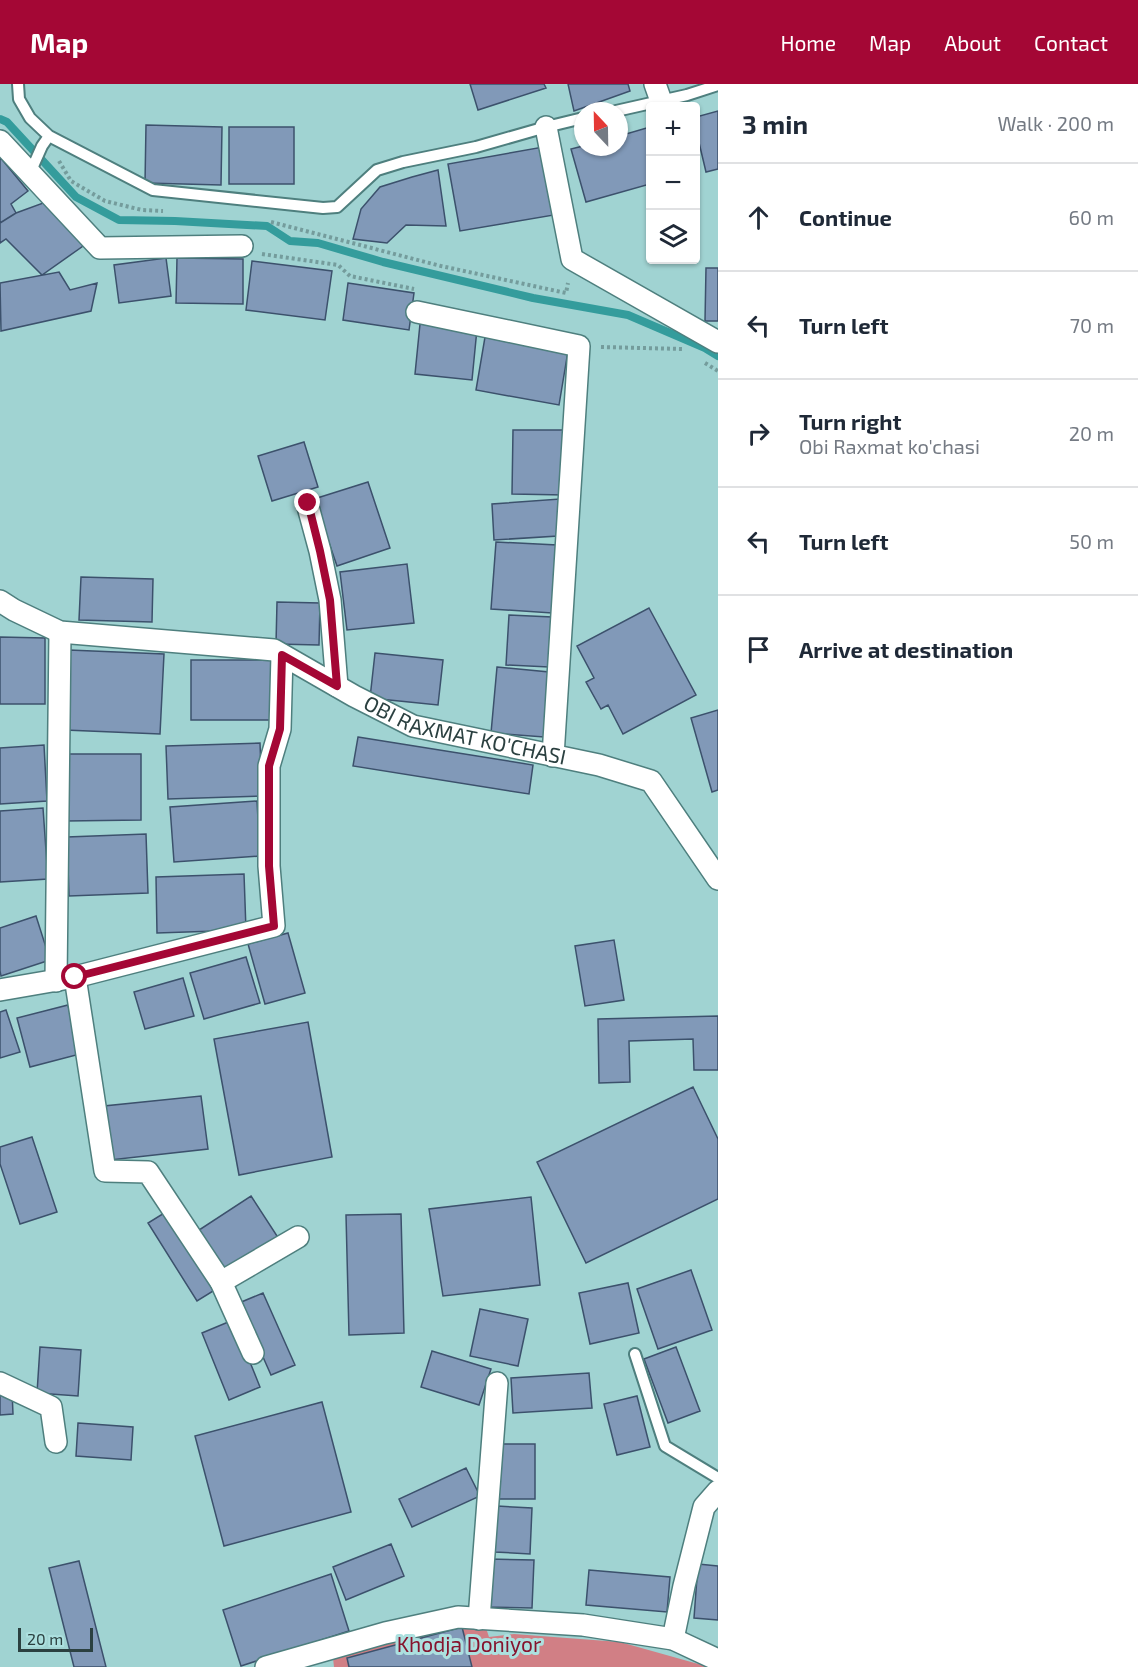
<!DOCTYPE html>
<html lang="en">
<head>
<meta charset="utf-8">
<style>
  :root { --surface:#fff; --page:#f6f6f7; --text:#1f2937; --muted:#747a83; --line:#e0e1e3; --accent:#a40735 }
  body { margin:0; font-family:"Exo 2",sans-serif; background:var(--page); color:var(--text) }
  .controls { position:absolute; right:18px; top:18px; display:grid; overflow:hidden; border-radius:6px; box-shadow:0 2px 4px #0004 }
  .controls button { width:54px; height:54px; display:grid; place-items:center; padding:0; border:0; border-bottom:2px solid var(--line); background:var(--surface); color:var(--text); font:30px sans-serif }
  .compass { position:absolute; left:574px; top:18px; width:54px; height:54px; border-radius:50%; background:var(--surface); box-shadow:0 2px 4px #0004; rotate:338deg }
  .scale { position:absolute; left:18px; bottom:15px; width:75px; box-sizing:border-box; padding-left:6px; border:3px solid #2b4040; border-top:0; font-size:16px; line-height:21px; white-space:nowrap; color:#2b4040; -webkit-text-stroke:4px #ace0df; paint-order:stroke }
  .stop { position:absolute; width:18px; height:18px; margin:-14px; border:4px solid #a40735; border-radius:50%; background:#fff }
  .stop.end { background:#a40735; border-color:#fff; box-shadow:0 2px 6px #0008 }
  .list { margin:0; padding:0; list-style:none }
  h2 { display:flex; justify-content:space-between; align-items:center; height:78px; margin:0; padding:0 24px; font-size:26px }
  h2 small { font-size:20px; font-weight:400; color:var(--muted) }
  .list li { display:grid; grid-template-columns:39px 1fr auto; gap:18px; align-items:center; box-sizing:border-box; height:108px; padding:0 24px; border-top:2px solid var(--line) }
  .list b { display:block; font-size:22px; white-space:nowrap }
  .list p { margin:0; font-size:20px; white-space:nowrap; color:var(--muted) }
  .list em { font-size:20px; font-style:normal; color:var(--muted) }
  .icon { flex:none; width:33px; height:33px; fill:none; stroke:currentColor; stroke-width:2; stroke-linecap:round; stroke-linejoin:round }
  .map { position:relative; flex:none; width:718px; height:1583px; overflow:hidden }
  header { display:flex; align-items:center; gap:36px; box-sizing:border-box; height:84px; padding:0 30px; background:var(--accent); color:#fff }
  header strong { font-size:28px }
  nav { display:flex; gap:33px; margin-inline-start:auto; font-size:21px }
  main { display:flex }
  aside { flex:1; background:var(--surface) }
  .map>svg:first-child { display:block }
  .green { fill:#d17f85 }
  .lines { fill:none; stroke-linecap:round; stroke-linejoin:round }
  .stream { stroke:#349c9c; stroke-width:8 }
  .building { fill:#8199b8; stroke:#3c516c; stroke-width:1.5 }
  .lane-casing { stroke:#4e7f7e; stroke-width:14 }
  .street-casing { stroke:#4e7f7e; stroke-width:24 }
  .path { stroke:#749c9c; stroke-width:4; stroke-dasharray:3 3; stroke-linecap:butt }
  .lane { stroke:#fff; stroke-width:10 }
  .street { stroke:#fff; stroke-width:21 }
  .route { stroke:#a40735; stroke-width:8 }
  .labels { text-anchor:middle; stroke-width:6; stroke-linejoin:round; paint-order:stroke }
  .street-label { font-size:21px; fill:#2b4040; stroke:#ace0df }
  .park-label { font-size:21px; fill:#86132d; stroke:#ace0df }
</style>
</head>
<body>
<header>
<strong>Map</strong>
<nav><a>Home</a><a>Map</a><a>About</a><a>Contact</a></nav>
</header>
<main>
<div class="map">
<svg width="718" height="1583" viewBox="0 0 718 1583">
  <rect width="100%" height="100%" fill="#a0d3d2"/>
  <path class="green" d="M470,1538H484L489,1553L514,1550L620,1558L709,1583H334L333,1574Z"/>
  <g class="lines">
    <path class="stream" d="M0,35L7,38L76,113L119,136L175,137L267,142L290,157L318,159L383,178L533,214L628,231L705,264L718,272"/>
  </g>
  <path class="building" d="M470,0H544L546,4L478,26Z
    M568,0H628L630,7L574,27Z
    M718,27V85L706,88L696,46V33Z
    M146,41L222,43L221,101L145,99Z
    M229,43H294V100H229Z
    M650,43V100L586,118L571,65L583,62V63H619V52Z
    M543,63L554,131L460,147L448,80Z
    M0,73L28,107L11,120L16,129L0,139Z
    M438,86L446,142L406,141L387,159L353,155L361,125L380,103L412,93Z
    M43,119L86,160L42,191L6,155L0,159V139L16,129Z
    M166,174L171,212L119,219L114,181Z
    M177,174L243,175V220L176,219Z
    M252,177L332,187L325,236L246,226Z
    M706,184H718V237H705Z
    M59,188L70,206L97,199L91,227L1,247L0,199Z
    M348,199L414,209L409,246L343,236Z
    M420,240L477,245L472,296L415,290Z
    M485,253L568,267L559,321L476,306Z
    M513,346H566L565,411L512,410Z
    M304,358L318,403L272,417L258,372Z
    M368,398L390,464L337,482L314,415Z
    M560,415L558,452L494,456L492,420Z
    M496,458L557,461L552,529L491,525Z
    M407,480L414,539L347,546L340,488Z
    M81,493L153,495L152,538L79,536Z
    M277,518L320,519L319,561L276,560Z
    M649,524L696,611L623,650L608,621L601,625L586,598L594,594L577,562Z
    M509,531L552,533L549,583L506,581Z
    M0,553L45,554V620H0Z
    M69,566L164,570L160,650L65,646Z
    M375,569L443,576L438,621L370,614Z
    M191,576H278V636H191Z
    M497,583L549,588L544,653L491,649Z
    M718,626V706L712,708L691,634Z
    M358,653L533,681L529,710L353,682Z
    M260,659L262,712L168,715L166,662Z
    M44,661L47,717L0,720V664Z
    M65,670H141V736L66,737Z
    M257,717L260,772L174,778L170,723Z
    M43,724L48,795L0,798V727Z
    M146,750L148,809L69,812L67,753Z
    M244,790L246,846L157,849L156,793Z
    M36,832L50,876L1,892L0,887V844Z
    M288,849L305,909L265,920L248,860Z
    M614,856L624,916L585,922L575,862Z
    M246,873L260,919L204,935L190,889Z
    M183,894L194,932L145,945L134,908Z
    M68,921L80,970L30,983L17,934Z
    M6,926L20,968L0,974V928Z
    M718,932V986H694L693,955L629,957L630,998L599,999L598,935Z
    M308,938L332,1073L239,1091L214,955Z
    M693,1003L718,1055V1115L586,1179L537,1078Z
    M201,1012L208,1065L110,1076L104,1022Z
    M32,1053L57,1128L20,1140L0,1080V1063Z
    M251,1112L279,1155L225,1191L196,1148Z
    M531,1113L540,1201L443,1212L429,1125Z
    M169,1126L218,1204L197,1217L148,1139Z
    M401,1130L404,1249L349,1251L346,1131Z
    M691,1186L712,1246L658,1265L637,1205Z
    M628,1199L639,1249L590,1260L579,1209Z
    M263,1209L295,1281L271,1291L239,1219Z
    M480,1225L528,1235L518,1282L470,1272Z
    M233,1236L260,1303L229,1316L202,1249Z
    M40,1263L81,1266L78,1312L37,1309Z
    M676,1263L700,1327L668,1339L644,1275Z
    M432,1267L491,1285L479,1321L421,1303Z
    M589,1289L592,1324L513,1329L511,1294Z
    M0,1307H12L13,1330L0,1331Z
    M637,1312L650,1363L617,1371L604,1320Z
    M322,1318L351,1428L224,1462L195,1352Z
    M78,1339L133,1343L131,1376L76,1372Z
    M499,1360H535V1415H499Z
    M466,1384L480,1412L412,1443L399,1415Z
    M497,1422L532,1424L530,1470L495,1468Z
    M391,1460L404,1492L346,1516L333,1483Z
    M488,1475L534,1476L532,1524L487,1523Z
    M79,1477L106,1583H74L49,1484Z
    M698,1480L718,1482V1536L694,1534Z
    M589,1486L670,1493L667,1528L586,1521Z
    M331,1490L349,1547L241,1582L223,1526Z
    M462,1543L472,1583H349L347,1574Z"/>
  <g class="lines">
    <g class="lane-casing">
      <path id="lane" d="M18,0L19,15L30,34L49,52L153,106L323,124L337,123L377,86L403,78L476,63L546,43L583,34
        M616,27L687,11L718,1
        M30,89L42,62L49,52
        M635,1270L665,1362L718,1394"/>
    </g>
    <g class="street-casing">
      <g id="street">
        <path d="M655,0L661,17"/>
        <path d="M546,43L572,175L718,258"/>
        <path d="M0,57L100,164L242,162"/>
        <path d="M417,228L579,262L553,672"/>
        <path d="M307,419L320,467L330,516L337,602"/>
        <path id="s1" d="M0,517L14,526L60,548L274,566L354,612L413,642L599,681L651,697L718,795"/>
        <path d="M75,893L105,1087L148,1088L221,1198L253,1269"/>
        <path d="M56,897L60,548"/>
        <path d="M0,906L75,893L274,842L269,782V682L280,645L282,571"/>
        <path d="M221,1198L298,1153"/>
        <path d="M0,1299L51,1323L56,1358"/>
        <path d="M479,1535L497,1299"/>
        <path d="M673,1555L684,1502L704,1423L718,1407"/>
        <path d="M266,1583L385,1549L458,1533L583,1541L673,1555L718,1576"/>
      </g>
    </g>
    <path class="path" d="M59,77L71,97L105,117L142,126L163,127
      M271,138L441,182L566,209L568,199
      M262,170L338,181L350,192L414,205
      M601,263L683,265
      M705,279L718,287"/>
    <use href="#lane" class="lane"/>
    <use href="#street" class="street"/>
  </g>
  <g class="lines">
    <path class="route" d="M75,893L274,842L269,782V682L280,645L282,571L337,602L330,516L320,467L308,419"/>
  </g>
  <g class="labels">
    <g class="street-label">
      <text dy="7" stroke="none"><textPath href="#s1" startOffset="492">OBI RAXMAT KO'CHASI</textPath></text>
    </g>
    <g class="park-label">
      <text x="469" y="1568">Khodja Doniyor</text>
    </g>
  </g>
</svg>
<div class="controls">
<button>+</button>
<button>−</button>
<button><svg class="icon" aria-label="layers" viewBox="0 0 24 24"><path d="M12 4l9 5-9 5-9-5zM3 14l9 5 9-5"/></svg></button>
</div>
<svg class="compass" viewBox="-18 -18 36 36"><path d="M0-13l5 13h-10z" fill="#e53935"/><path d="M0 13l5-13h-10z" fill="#747a83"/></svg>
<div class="scale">20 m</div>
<div class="stop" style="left:75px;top:893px"></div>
<div class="stop end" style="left:308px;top:419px"></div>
</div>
<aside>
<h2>3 min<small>Walk · 200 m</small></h2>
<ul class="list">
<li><svg class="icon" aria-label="ahead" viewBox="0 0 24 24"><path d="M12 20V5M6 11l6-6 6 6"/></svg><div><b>Continue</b></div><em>60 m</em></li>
<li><svg class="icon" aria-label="left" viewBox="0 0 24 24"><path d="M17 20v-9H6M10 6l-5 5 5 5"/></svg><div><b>Turn left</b></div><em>70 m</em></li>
<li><svg class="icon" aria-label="right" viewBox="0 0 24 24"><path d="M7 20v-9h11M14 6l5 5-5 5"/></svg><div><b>Turn right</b><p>Obi Raxmat ko'chasi</p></div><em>20 m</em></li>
<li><svg class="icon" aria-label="left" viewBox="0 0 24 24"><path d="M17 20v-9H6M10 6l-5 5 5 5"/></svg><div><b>Turn left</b></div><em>50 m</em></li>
<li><svg class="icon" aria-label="arrive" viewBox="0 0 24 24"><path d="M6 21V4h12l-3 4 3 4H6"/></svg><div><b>Arrive at destination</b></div></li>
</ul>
</aside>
</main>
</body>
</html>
